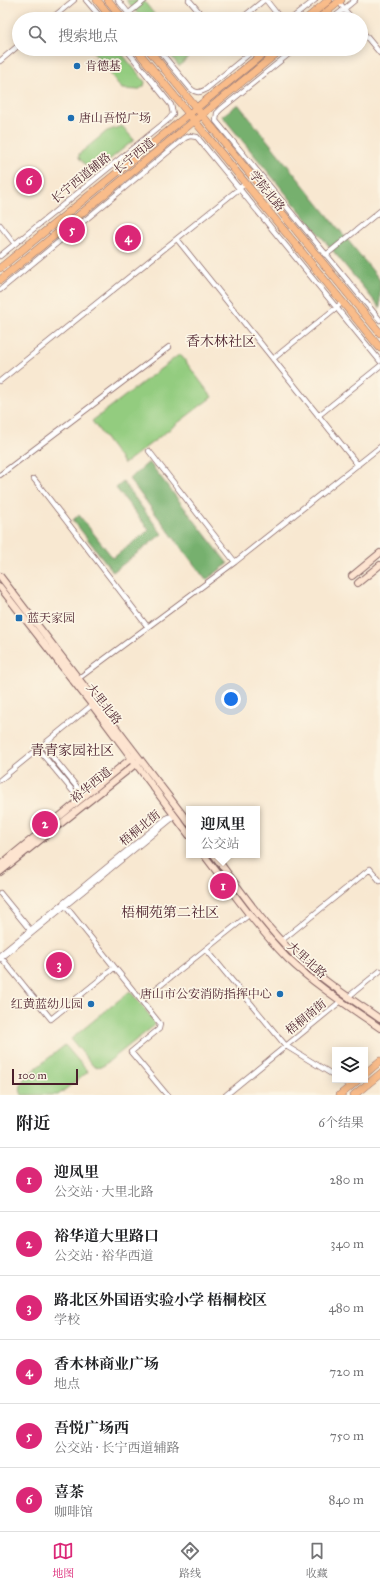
<!DOCTYPE html>
<html lang="zh">
<head>
<meta charset="utf-8">
<style>
  :root { --surface:#fff; --page:#f2f2f2; --text:#202124; --muted:#757577; --line:#e0e0e0; --accent:#db2777 }
  body { margin:0; font-family:"IM FELL Great Primer","Noto Serif SC",serif; background:var(--page); color:var(--text) }
  .controls { position:absolute; right:12px; bottom:12px; display:grid; overflow:hidden; border-radius:0px; box-shadow:0 2px 10px #0003 }
  .controls button { width:36px; height:36px; display:grid; place-items:center; padding:0; border:0; border-bottom:1px solid var(--line); background:var(--surface); color:var(--text); font:20px sans-serif }
  .scale { position:absolute; left:12px; bottom:10px; width:66px; box-sizing:border-box; padding-left:4px; border:2px solid #4a1f2b; border-top:0; font-size:11px; line-height:14px; white-space:nowrap; color:#4a1f2b; -webkit-text-stroke:3px #fcf5e5; paint-order:stroke }
  .you { position:absolute; left:231px; top:699px; width:14px; height:14px; margin:-10px; border:3px solid #fff; border-radius:50%; background:#1a73e8; box-shadow:0 0 0 6px #1a73e833 }
  .badge { display:grid; place-items:center; width:26px; height:26px; border-radius:50%; background:var(--accent); color:#fff; font-size:13px; font-weight:700 }
  .pin { position:absolute; translate:-50% -50%; border:2px solid #fff; box-shadow:0 1px 4px #0006 }
  .popup { position:absolute; left:186px; top:806px; width:74px; height:52px; box-sizing:border-box; display:grid; place-content:center; border-radius:0px; background:var(--surface); filter:drop-shadow(0 1px 3px #0005); font-size:13px; white-space:nowrap; color:var(--muted) }
  .popup b { font-size:15px; color:var(--text) }
  .popup::after { content:''; position:absolute; left:50%; top:100%; margin-left:-8px; border:8px solid transparent; border-top-color:var(--surface) }
  .list { margin:0; padding:0; list-style:none }
  h2 { display:flex; justify-content:space-between; align-items:center; height:52px; margin:0; padding:0 16px; font-size:17px }
  h2 small { font-size:13px; font-weight:400; color:var(--muted) }
  .list li { display:grid; grid-template-columns:26px 1fr auto; gap:12px; align-items:center; box-sizing:border-box; height:64px; padding:0 16px; border-top:1px solid var(--line) }
  .list b { display:block; font-size:15px; white-space:nowrap }
  .list p { margin:0; font-size:13px; white-space:nowrap; color:var(--muted) }
  .list em { font-size:13px; font-style:normal; color:var(--muted) }
  .icon { flex:none; width:22px; height:22px; fill:none; stroke:currentColor; stroke-width:2; stroke-linecap:round; stroke-linejoin:round }
  .map { position:relative; flex:none; width:380px; height:1095px; overflow:hidden }
  .search { position:absolute; background:var(--surface); box-shadow:0 2px 10px #0003; left:12px; right:12px; top:12px; height:44px; display:flex; align-items:center; gap:10px; box-sizing:border-box; padding:0 14px; border-radius:22px; color:var(--muted); font-size:15px }
  .sheet { height:436px; background:var(--surface) }
  nav { display:flex; justify-content:space-around; align-items:center; box-sizing:border-box; height:56px; border-top:1px solid var(--line); background:var(--surface); font-size:11px; color:var(--muted) }
  nav a { display:grid; justify-items:center; gap:2px }
  nav .on { color:var(--accent) }
  .map>svg:first-child { display:block }
  .green { fill:#93cc7f; stroke:#6e7655 }
  .forest { fill:#76b06e; stroke:#60684c }
  .lines { fill:none; stroke-linecap:round; stroke-linejoin:round }
  .street-casing { stroke:#876565; stroke-width:6 }
  .secondary-casing { stroke:#876565; stroke-width:8 }
  .primary-casing { stroke:#876565; stroke-width:8 }
  .street { stroke:#fff; stroke-width:4.5 }
  .secondary { stroke:#fde4d0; stroke-width:6 }
  .primary { stroke:#f9bc8a; stroke-width:7 }
  .poi-dot { fill:#1f6fb2; stroke:#fcf5e5; stroke-width:1.5 }
  .labels { text-anchor:middle; stroke-width:3.5; stroke-linejoin:round; paint-order:stroke }
  .poi-label { font-size:12px; fill:#4a1f2b; stroke:#fcf5e5; text-anchor:start }
  .street-label { font-size:12px; fill:#4a1f2b; stroke:#fcf5e5 }
  .quarter-label { font-size:14px; fill:#4a1f2b; stroke:#fcf5e5 }
</style>
</head>
<body>
<div class="map">
<svg width="380" height="1095" viewBox="0 0 380 1095">
  <rect width="100%" height="100%" fill="#fcf5e5"/>
  <filter id="ink" filterUnits="userSpaceOnUse"><feTurbulence type="fractalNoise" baseFrequency=".025" numOctaves="2"/><feDisplacementMap in="SourceGraphic" scale="8" xChannelSelector="R" yChannelSelector="G"/><feConvolveMatrix kernelMatrix="1 2 1 2 8 2 1 2 1" color-interpolation-filters="sRGB"/></filter>
  <filter id="wash" filterUnits="userSpaceOnUse"><feTurbulence type="fractalNoise" baseFrequency=".012" numOctaves="4" result="noise"/><feDisplacementMap in="SourceGraphic" scale="16" xChannelSelector="R" yChannelSelector="G"/><feGaussianBlur stdDeviation="0.9" result="paint"/><feColorMatrix in="noise" values="0 0 0 0 0 0 0 0 0 0 0 0 0 0 0 0 0 1.4 0 .05"/><feComposite in="paint" operator="in"/></filter>
  <g filter="url(#wash)">
    <rect width="100%" height="100%" fill="#f8e8d1"/>
    <path class="green" d="M126,0H143L158,19H142Z
      M91,49H118L145,82L144,86L138,90L122,89Z
      M166,49H183L189,57L179,66Z
      M122,126L134,140L93,173L79,158V154L107,131Z
      M180,354L212,397L124,464L92,421Z
      M130,991L155,1022V1025L103,1066L94,1067L71,1039Z
      M65,1045L88,1072L58,1095H22C18,1088 22,1082 26,1076Z"/>
    <path class="forest" d="M238,104L380,280V308L222,116Z
      M149,462L228,564L206,580L129,479Z
      M123,482L162,534L113,572L73,520L79,515L113,558L149,530L116,488Z"/>
  </g>
  <g filter="url(#ink)">
    <g class="lines">
      <g class="street-casing">
        <path id="street" d="M86,0L102,19
          M118,0L133,19
          M189,0L205,19
          M266,0L281,19
          M339,2L352,19
          M129,13L145,0
          M51,19L74,0
          M241,19L264,0
          M291,19L315,0
          M332,19L355,0
          M361,30L380,53
          M158,49L191,89C196,93 199,93 205,90L255,49
          M295,49L221,109L217,113L216,121L380,320
          M0,61L19,45
          M0,225L15,244
          M177,239L358,465
          M326,255L380,211
          M0,256L169,119L173,114L171,105L126,49
          M0,290L185,138L190,136L197,137L380,361
          M273,359L343,302
          M0,381L246,183
          M318,416L380,366
          M149,451L235,562
          M0,475L169,347
          M34,479L147,626
          M79,678L235,562L380,447
          M43,745L81,792L83,798
          M38,749L77,796L83,798
          M0,780L92,705
          M0,893L31,931
          M63,903L160,1024L159,1029L131,1052L167,1095
          M281,941L370,869L380,881
          M206,949L286,1046L335,1076
          M0,955L168,817L175,816
          M0,956L51,1019L114,968
          M0,959L175,816
          M348,997L380,971
          M142,1000L250,914
          M342,1080L351,1086
          M226,1095L341,1001"/>
      </g>
      <g class="secondary-casing">
        <path id="secondary" d="M0,576L189,823
          M352,576L380,553
          M358,583L380,565
          M0,587L92,705L189,835
          M204,855C231,890 256,926 287,958C315,985 348,1006 380,1028
          M214,855C239,888 263,924 293,953C319,978 350,998 380,1019
          M0,865L134,756
          M0,872L138,762"/>
      </g>
      <g class="primary-casing">
        <path id="primary" d="M97,0L112,19
          M108,0L123,19
          M306,19L329,0
          M318,19L341,0
          M136,49L380,348
          M148,49L380,333
          M0,268L269,49
          M0,280L282,49
          M365,1074L380,1061
          M340,1095L358,1080
          M354,1095L380,1074"/>
      </g>
      <use href="#street" class="street"/>
      <use href="#secondary" class="secondary"/>
      <use href="#primary" class="primary"/>
    </g>
  </g>
  <g class="poi-dot">
    <circle cx="77" cy="66" r="4"/>
    <circle cx="71" cy="118" r="4"/>
    <rect x="15" y="614" width="8" height="8" rx="2"/>
    <circle cx="280" cy="994" r="4"/>
    <circle cx="91" cy="1004" r="4"/>
  </g>
  <g class="labels">
    <g class="poi-label">
      <text x="85" y="70">肯德基</text>
      <text x="79" y="122">唐山吾悦广场</text>
      <text x="27" y="622">蓝天家园</text>
      <text x="272" y="998" text-anchor="end">唐山市公安消防指挥中心</text>
      <text x="83" y="1008" text-anchor="end">红黄蓝幼儿园</text>
    </g>
    <g class="street-label">
      <text transform="translate(134 156) rotate(-39)" y="4">长宁西道</text>
      <text transform="translate(81 178) rotate(-39)" y="4">长宁西道辅路</text>
      <text transform="translate(267 191) rotate(51)" y="4">学院北路</text>
      <text transform="translate(104 704) rotate(52)" y="4">大里北路</text>
      <text transform="translate(91 785) rotate(-39)" y="4">裕华西道</text>
      <text transform="translate(140 828) rotate(-39)" y="4">梧桐北街</text>
      <text transform="translate(307 960) rotate(42)" y="4">大里北路</text>
      <text transform="translate(306 1017) rotate(-39)" y="4">梧桐南街</text>
    </g>
    <g class="quarter-label">
      <text x="221" y="346">香木林社区</text>
      <text x="72" y="755">青青家园社区</text>
      <text x="170" y="917">梧桐苑第二社区</text>
    </g>
  </g>
</svg>
<div class="controls">
<button><svg class="icon" aria-label="layers" viewBox="0 0 24 24"><path d="M12 4l9 5-9 5-9-5zM3 14l9 5 9-5"/></svg></button>
</div>
<div class="scale">100 m</div>
<div class="you"></div>
<div class="pin badge" style="left:223px;top:886px">1</div>
<div class="popup"><b>迎凤里</b>公交站</div>
<div class="pin badge" style="left:45px;top:824px">2</div>
<div class="pin badge" style="left:59px;top:965px">3</div>
<div class="pin badge" style="left:128px;top:238px">4</div>
<div class="pin badge" style="left:72px;top:230px">5</div>
<div class="pin badge" style="left:29px;top:181px">6</div>
<div class="search"><svg class="icon" aria-label="search" viewBox="0 0 24 24"><circle cx="10" cy="10" r="6"/><path d="M15 15l6 6"/></svg>搜索地点</div>
</div>
<section class="sheet">
<h2>附近<small>6个结果</small></h2>
<ul class="list">
<li><span class="badge">1</span><div><b>迎凤里</b><p>公交站 · 大里北路</p></div><em>280 m</em></li>
<li><span class="badge">2</span><div><b>裕华道大里路口</b><p>公交站 · 裕华西道</p></div><em>340 m</em></li>
<li><span class="badge">3</span><div><b>路北区外国语实验小学 梧桐校区</b><p>学校</p></div><em>480 m</em></li>
<li><span class="badge">4</span><div><b>香木林商业广场</b><p>地点</p></div><em>720 m</em></li>
<li><span class="badge">5</span><div><b>吾悦广场西</b><p>公交站 · 长宁西道辅路</p></div><em>750 m</em></li>
<li><span class="badge">6</span><div><b>喜茶</b><p>咖啡馆</p></div><em>840 m</em></li>
</ul>
</section>
<nav>
<a class="on"><svg class="icon" aria-label="map" viewBox="0 0 24 24"><path d="M3 6l6-2 6 2 6-2v14l-6 2-6-2-6 2zM9 4v14M15 6v14"/></svg>地图</a>
<a><svg class="icon" aria-label="directions" viewBox="0 0 24 24"><path d="M12 3l9 9-9 9-9-9zM9 14v-3h6M13 9l2 2-2 2"/></svg>路线</a>
<a><svg class="icon" aria-label="saved" viewBox="0 0 24 24"><path d="M7 4h10v16l-5-4-5 4z"/></svg>收藏</a>
</nav>
</body>
</html>
